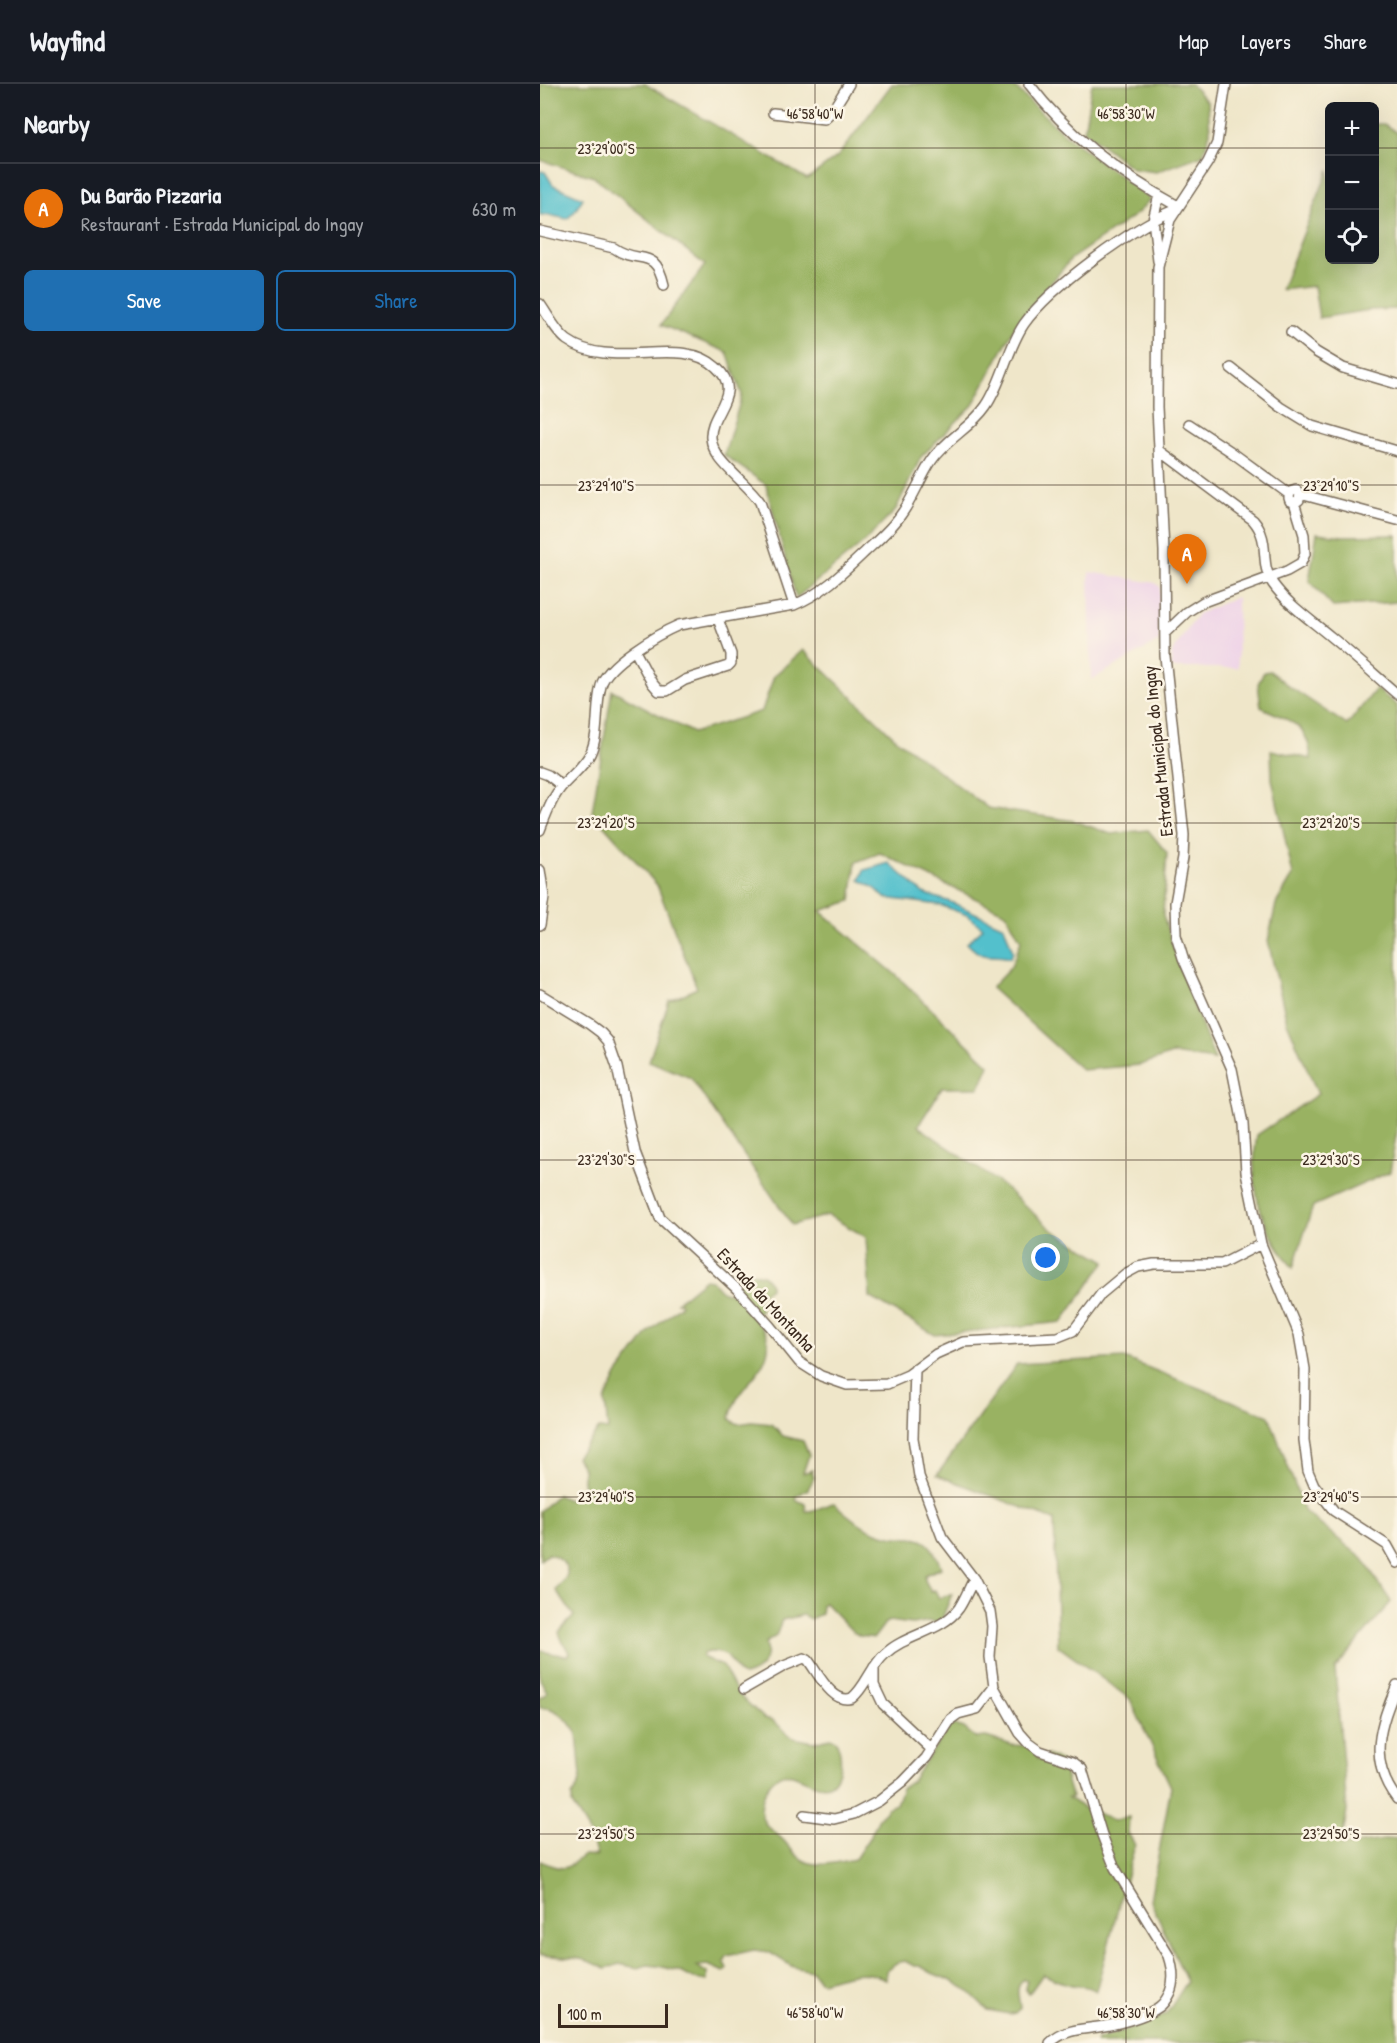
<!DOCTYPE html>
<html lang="en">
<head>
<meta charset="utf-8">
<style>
  :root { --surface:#171b24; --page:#242831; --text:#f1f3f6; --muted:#9ea1a6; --line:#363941; --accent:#1f6fb2 }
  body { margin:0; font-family:"Patrick Hand",sans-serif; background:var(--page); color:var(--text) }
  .controls { position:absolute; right:18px; top:18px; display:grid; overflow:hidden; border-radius:9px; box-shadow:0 6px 24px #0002 }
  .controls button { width:54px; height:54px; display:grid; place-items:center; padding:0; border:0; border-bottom:2px solid var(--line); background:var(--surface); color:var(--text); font:30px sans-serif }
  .scale { position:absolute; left:18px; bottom:15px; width:110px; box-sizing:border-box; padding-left:6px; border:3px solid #3b2a1e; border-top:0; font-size:16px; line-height:21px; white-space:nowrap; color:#3b2a1e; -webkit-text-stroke:4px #fcf5e5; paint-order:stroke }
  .you { position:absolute; left:506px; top:1174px; width:21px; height:21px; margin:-15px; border:4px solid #fff; border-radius:50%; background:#1a73e8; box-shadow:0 0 0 9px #1a73e833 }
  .badge { display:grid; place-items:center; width:39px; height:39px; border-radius:50%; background:var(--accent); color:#fff; font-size:20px; font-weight:700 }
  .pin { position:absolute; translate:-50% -50px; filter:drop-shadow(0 2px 3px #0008) }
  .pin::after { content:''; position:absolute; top:32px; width:21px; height:18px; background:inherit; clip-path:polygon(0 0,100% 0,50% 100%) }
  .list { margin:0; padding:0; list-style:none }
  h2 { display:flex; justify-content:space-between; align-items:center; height:78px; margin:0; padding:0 24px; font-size:26px }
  h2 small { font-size:20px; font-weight:400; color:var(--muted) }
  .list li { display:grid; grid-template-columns:39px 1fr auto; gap:18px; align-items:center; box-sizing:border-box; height:90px; padding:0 24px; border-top:2px solid var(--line) }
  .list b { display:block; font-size:22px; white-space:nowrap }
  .list p { margin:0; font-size:20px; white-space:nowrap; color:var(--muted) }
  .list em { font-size:20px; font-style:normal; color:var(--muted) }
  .actions { display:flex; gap:12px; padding:18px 24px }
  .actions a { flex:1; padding:14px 0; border:2px solid var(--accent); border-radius:9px; text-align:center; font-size:21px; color:var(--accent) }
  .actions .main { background:var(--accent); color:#fff }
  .icon { flex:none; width:33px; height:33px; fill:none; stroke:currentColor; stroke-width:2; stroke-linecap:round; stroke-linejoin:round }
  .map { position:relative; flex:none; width:857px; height:1959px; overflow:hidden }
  header { display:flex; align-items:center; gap:36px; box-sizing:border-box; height:84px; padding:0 30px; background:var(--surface); border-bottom:2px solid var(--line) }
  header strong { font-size:28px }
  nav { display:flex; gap:33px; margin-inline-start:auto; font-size:21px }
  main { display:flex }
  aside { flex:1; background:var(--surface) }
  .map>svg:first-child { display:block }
  .built { fill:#edd0e8 }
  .forest { fill:#99b262; stroke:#6a6e40; stroke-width:1.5 }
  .water { fill:#53c0cc; stroke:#477575; stroke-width:1.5 }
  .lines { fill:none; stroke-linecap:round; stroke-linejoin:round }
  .minor-casing { stroke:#7a6c5a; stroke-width:12 }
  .minor { stroke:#fff; stroke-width:9 }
  .ticks { fill:none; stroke:#3b2a1e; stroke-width:1.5; stroke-opacity:0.45 }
  .labels { text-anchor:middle; stroke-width:5; stroke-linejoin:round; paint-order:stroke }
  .street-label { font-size:18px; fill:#3b2a1e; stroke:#fcf5e5 }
  .ticks-label { font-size:15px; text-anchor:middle; fill:#3b2a1e; stroke:#fcf5e5; stroke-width:5; stroke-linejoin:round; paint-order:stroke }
</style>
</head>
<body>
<header>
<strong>Wayfind</strong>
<nav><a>Map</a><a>Layers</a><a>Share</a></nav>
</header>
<main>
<aside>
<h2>Nearby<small></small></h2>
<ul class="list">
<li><span class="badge" style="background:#e8710a">A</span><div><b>Du Barão Pizzaria</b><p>Restaurant · Estrada Municipal do Ingay</p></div><em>630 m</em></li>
</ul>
<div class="actions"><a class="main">Save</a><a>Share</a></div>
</aside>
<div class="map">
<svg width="857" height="1959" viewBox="0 0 857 1959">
  <rect width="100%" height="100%" fill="#fcf5e5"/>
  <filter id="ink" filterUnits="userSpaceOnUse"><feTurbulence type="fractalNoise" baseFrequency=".0167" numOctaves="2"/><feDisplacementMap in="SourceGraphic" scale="12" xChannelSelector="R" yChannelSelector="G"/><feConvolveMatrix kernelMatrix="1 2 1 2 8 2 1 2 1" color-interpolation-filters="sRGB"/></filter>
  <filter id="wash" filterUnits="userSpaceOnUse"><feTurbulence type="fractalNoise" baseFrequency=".008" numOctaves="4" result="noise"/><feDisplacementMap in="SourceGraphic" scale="24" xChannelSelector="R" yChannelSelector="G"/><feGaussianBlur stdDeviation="1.35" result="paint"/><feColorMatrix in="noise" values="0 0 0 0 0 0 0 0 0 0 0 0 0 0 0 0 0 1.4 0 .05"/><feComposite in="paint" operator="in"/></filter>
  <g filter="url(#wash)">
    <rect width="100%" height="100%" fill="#efe6c9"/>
    <path class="built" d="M549,488L615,499L620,503L619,557L551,596Z
      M697,513L698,584H631L632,568L658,530Z"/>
    <path class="forest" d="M0,0H105L267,95L298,72L352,0H471L524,50L610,115L598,129L531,175L476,241L433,321L381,373L355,427L322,460L256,514L226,401L184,371L202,311L187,268L121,241L165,181L54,93L0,76Z
      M552,0H651L668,19L670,48L663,71L616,88L593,85L544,47Z
      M835,40H844L857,49V225L830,226L779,234L774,202L741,206L789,85L790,176H834Z
      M777,449L803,452L857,451V518L793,523L769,497Z
      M263,566L356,655L448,724L535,737L571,750L608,746L627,769L623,831L644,896L675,976L632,970L600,981L542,986L451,904L471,883L481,857L466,829L340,769L316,778L311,817L280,827L356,891L449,981L439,1004H402L378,1042L462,1101L512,1146L566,1177L522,1238L395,1251L330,1213L326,1153L288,1131L252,1141L151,994L109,977L129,917L157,904L117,801L52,728L72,606L153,649L222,627L234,592Z
      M730,587L750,603L807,641L836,605L857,621V1046L850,1088L773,1122L753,1184C720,1142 708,1105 717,1051L778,1010L747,938L728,857L736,820L753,791L732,695L731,666L771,675C768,638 750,638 721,623L718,600L724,588Z
      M207,1188L223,1191L230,1199V1204L219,1212L218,1219L221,1225L216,1231L211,1230C215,1237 225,1245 227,1253C233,1274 214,1293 202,1307C196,1315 192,1325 190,1334L192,1337L198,1340L212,1338L232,1340L243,1352L263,1357L269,1371L263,1389L272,1386L274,1394L268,1405L255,1413L257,1416L265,1420L266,1427C276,1428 283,1421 294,1419C311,1435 327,1447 350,1452C363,1455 376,1451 387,1459C394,1465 398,1475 401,1484L385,1491V1496L391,1508L395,1506L399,1514L412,1510L400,1540L390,1537L372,1540L349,1537L345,1539L334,1554L320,1552L313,1548L285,1519L282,1521L281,1530L270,1535L263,1531L242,1536L236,1552L225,1559C230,1576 221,1588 204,1592L199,1590C191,1574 183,1565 164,1569L162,1573L183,1582L198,1610L224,1634L232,1636L253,1654L274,1658L290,1654L296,1656C301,1667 302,1676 299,1687C288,1722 257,1683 241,1691C225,1697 216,1725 225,1739C230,1746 239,1751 245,1758C250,1764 257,1774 265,1777C279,1784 300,1778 315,1775L329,1754L340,1733L347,1724L356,1720L362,1704L372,1697L411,1640L424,1644L436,1654L446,1653L472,1661L491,1662L498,1675H504L507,1671L520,1676C526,1687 526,1700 532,1713L528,1714L550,1728L554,1727L573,1737L589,1733L588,1749L595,1761L556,1907C549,1901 540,1903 532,1901C521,1899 513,1895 503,1890L489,1910L485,1904L487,1896L484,1895C474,1902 479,1913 480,1924L475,1929L469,1930L448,1926L426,1905L412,1897L392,1889L380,1882H374L365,1877L356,1879L346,1887V1895C322,1884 306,1891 282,1898L279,1897L272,1887L253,1883L229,1868L214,1866L187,1872L184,1878L187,1885L184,1888L168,1881L157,1882L167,1889V1897L154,1895L139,1887L118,1882L107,1881L98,1884L79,1880L66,1885C42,1871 26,1874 0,1871V1777C25,1787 23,1787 44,1771L57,1772L47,1744L32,1720V1712L39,1700L41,1692L37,1650L28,1637L17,1628L9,1624H0V1613L4,1612L7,1608L0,1595V1567L27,1572L29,1569L21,1554L19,1548L34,1532L16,1506C19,1501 26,1496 27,1490C29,1480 16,1471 8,1470L0,1476V1427L17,1411L28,1416L47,1411L43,1400V1384L36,1373L59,1345L68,1346L65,1317L77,1291L109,1248L140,1222L141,1219L137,1218L165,1195L172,1196C178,1204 183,1212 194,1208L202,1192Z
      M584,1274L729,1332L765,1428L823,1475L851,1518L795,1585L807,1727L801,1762L857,1754V1959H556L557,1956L626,1931L647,1898L610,1816L631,1703L590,1615L518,1562L514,1436L397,1391L477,1280Z"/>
    <path class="water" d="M0,87L5,88L13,101L43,114L35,127L27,135L9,131H0Z
      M349,779L383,809L413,819L464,842L473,868L470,874C447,869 445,878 427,859L443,844L427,831L400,821L345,814L336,805L320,796L324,786Z"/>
  </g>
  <g filter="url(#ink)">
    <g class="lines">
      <g class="minor-casing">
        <path id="minor" d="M489,0C528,51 582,92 638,122
          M686,0L677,59L668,78L630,136L618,183L617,323L624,467L625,572L644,751L643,774L635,819L636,851L643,874L692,985L703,1040L706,1088L721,1160L759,1250L765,1285L764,1356L768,1387L774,1401L794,1427L847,1461L857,1479
          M233,29L284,35L292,27L309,0
          M0,147L74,164C99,182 115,161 124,201
          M618,177L613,136L619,111
          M0,220C8,231 16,248 27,256C71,288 141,250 176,283C205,309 169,328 171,354C173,378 207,398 220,418L254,521
          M751,248L776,268L803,284L857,300
          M691,284L741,323L772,342L857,367
          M649,340L690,367L749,410
          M619,366L713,436C732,458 718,478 733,500C748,521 771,536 791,553C813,571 835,591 857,610
          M760,410L759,416L756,418L750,417L749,414L750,408L756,406L760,410L857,436
          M625,549L647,528L663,518L747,487L761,479L765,470L764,451L754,418
          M95,567L112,599L119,607H127L145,596L188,582L191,579V570L178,535
          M0,688L8,691L22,702
          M0,746C6,731 12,713 23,701C32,691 44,682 50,670C60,649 55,624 61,602C66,580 118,550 139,541L254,521C283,509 303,489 326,467C338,456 351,445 360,432C373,415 380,394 392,376C406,355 431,344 446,322C463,297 467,265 484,240C511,202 592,144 635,126
          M0,786L4,813L0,841
          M0,910L49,940L61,949L68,957L77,983L95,1068L120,1134L197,1205L230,1242L259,1278L281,1292L307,1301L347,1300L368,1291L396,1270L423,1258L518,1253L533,1247L561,1210L585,1190L598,1183L614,1180H682L721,1160
          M375,1285L373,1354L379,1392L402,1453L434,1495L450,1527L452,1542L450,1573L454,1603L480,1649L489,1659L500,1667L533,1678L542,1685L562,1751L575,1784L629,1872C633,1884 635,1896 630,1908C627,1914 625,1919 619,1923C606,1933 574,1941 558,1943C541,1945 523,1946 510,1959
          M334,1583V1601L343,1620L391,1665
          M857,1601C840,1642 827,1676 857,1715
          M204,1605L244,1582L264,1574L268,1576C278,1589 293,1621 312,1614C326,1603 331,1582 345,1570C366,1550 402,1548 419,1524C425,1515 429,1504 434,1495
          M264,1731L294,1735L314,1730L339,1717L363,1698L386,1674L411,1635L418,1630L437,1625L454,1603"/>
      </g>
      <use href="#minor" class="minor"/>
    </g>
  </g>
  <path class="ticks" d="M275,0V1959M586,0V1959M0,64H790M834,64H857M0,401H857M0,739H857M0,1076H857M0,1413H857M0,1750H857"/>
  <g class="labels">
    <g class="street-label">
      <text transform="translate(618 667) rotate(-96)" y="6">Estrada Municipal do Ingay</text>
      <text transform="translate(226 1216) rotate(47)" y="6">Estrada da Montanha</text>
    </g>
  </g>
  <g class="ticks-label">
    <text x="275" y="35">46°58'40"W</text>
    <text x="586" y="35">46°58'30"W</text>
    <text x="66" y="70">23°29'00"S</text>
    <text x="66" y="407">23°29'10"S</text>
    <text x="791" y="407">23°29'10"S</text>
    <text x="66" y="744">23°29'20"S</text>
    <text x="791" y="744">23°29'20"S</text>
    <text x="66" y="1081">23°29'30"S</text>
    <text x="791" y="1081">23°29'30"S</text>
    <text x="66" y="1418">23°29'40"S</text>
    <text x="791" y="1418">23°29'40"S</text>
    <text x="66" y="1755">23°29'50"S</text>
    <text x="791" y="1755">23°29'50"S</text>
    <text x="275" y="1934">46°58'40"W</text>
    <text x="586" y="1934">46°58'30"W</text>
  </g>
</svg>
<div class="controls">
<button>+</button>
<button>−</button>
<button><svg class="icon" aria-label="locate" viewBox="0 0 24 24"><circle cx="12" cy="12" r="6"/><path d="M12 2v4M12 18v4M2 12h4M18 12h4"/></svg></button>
</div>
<div class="scale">100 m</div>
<div class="you"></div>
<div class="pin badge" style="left:647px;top:500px;background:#e8710a">A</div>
</div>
</main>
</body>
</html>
